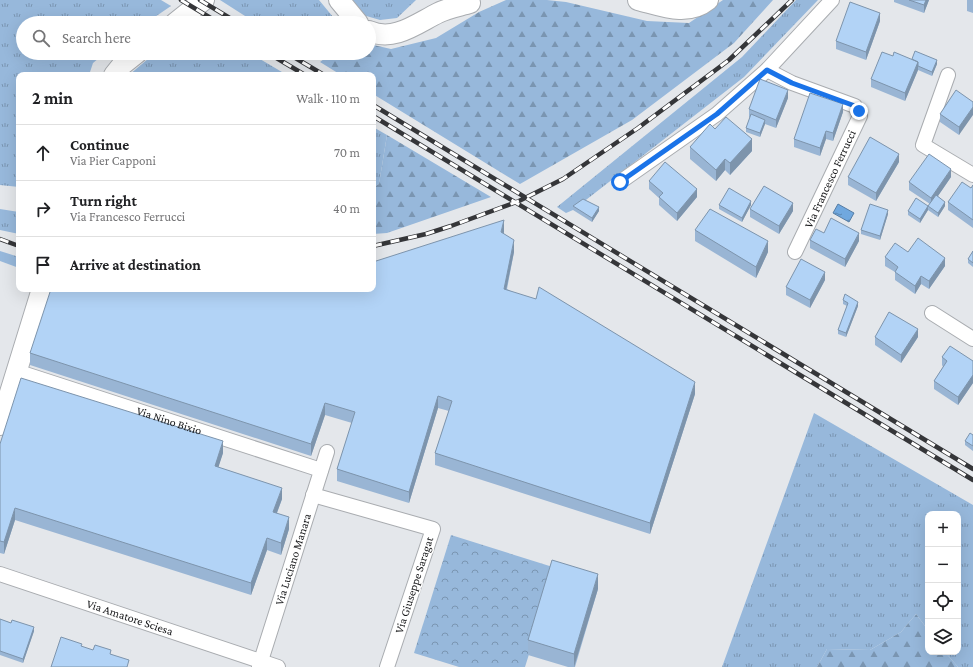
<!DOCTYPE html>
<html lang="en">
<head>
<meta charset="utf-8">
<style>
  :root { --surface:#fff; --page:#f2f2f2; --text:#202124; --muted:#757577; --line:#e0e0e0 }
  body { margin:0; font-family:"Crimson Pro",serif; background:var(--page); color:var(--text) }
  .controls { position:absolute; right:12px; bottom:12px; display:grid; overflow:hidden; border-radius:8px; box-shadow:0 4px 16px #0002 }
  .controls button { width:36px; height:36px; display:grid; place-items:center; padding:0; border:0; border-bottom:1px solid var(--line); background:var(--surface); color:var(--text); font:20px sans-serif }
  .stop { position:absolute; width:12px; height:12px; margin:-9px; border:3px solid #1a73e8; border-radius:50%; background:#fff }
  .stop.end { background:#1a73e8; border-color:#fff; box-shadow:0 1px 4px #0008 }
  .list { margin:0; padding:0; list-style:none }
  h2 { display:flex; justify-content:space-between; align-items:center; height:52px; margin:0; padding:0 16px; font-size:17px }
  h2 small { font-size:13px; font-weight:400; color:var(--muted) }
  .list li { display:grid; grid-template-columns:26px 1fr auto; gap:12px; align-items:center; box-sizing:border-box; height:56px; padding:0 16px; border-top:1px solid var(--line) }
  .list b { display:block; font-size:15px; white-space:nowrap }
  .list p { margin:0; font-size:13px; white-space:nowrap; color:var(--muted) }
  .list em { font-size:13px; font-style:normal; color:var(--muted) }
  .icon { flex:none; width:22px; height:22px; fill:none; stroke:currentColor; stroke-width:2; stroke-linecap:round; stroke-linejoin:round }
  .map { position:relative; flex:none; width:973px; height:667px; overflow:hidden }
  .search { position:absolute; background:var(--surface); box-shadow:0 4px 16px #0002; left:16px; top:16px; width:360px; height:44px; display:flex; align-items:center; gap:10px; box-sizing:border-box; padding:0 14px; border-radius:22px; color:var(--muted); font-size:15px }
  .panel { position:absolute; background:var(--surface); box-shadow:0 4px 16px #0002; left:16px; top:72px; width:360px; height:220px; border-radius:8px }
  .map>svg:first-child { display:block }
  .grass { fill:url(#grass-tufts) }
  .forest { fill:url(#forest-firs) }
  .park { fill:url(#park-crowns) }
  .water { fill:url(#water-ripples); stroke:#567da4 }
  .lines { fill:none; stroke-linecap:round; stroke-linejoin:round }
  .street-casing { stroke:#a9acb0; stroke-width:16 }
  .secondary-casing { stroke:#a9acb0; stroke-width:22 }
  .street { stroke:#fff; stroke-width:14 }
  .secondary { stroke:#fff; stroke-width:20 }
  .rail-casing { stroke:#353639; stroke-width:4.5 }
  .rail { stroke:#fff; stroke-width:3; stroke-dasharray:9; stroke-linecap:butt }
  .wall { fill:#99b5d4 }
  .shaded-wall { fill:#7d94ac }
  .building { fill:#b2d3f6; stroke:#7d94ac }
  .route { stroke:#1a73e8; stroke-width:5 }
  .labels { text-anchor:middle; stroke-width:3; stroke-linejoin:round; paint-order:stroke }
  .street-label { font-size:12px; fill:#191a1c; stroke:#fff }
</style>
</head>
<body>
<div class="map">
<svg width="973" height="667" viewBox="0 0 973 667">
  <defs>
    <pattern id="grass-tufts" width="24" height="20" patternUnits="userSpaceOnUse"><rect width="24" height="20" fill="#97b8db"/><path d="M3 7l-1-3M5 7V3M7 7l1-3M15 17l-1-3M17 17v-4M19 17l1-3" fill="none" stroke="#7a95b1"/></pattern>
    <pattern id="forest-firs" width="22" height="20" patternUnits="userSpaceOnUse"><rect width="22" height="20" fill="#97b8db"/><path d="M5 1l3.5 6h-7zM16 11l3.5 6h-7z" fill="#7a95b1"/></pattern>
    <pattern id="park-crowns" width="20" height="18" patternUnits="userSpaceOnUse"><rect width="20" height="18" fill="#97b8db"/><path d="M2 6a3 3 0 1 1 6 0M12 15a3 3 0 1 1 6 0" fill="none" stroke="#7a95b1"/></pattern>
    <pattern id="water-ripples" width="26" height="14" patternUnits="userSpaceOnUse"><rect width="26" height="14" fill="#70a8df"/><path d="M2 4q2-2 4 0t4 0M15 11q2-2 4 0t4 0" fill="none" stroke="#5b88b4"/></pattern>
  </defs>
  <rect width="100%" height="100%" fill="#e4e7eb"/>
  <path class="grass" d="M0,0H161L171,6L146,23H23V53H105L93,63L89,75H19V187L0,185Z
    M220,0H319L338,23H256Z
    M352,0H416L397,18L380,20L363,15Z
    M796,0H818L744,77L573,210L566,213L557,207L742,57Z
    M155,53H250L287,75H129Z
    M373,127L387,135L379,184L373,187Z
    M0,209L19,212V234L0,230Z
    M0,251L19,257V268L0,261Z
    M814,413L973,505V667H958L945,652H958V514H928V630L916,614L901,632L870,650L827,649L817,667H722Z"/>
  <path class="forest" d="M506,0H547L566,2L647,21L689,23L723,0H773L734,43L632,120L520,184L373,94V75H341L320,62L332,53H369V44L391,49L436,38L479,12Z
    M387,135L491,197L387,233L373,234V187L379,184Z
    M916,614L928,630V652H945L958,667H817L827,649L870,650L901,632Z"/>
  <path class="park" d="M451,535L556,568L525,667H459L414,653Z"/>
  <path class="water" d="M838,204L854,213L849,222L833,213Z"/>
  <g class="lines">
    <g class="street-casing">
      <g id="street">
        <path d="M767,70L792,83L855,106L860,116L795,252"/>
        <path d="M948,75L923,145L973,175"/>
        <path d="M620,182L717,114L767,70L832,0"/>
        <path d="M932,313L973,339"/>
        <path id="s1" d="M16,371L321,470"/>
        <path d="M313,495L433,529L387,667"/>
        <path id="s2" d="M0,574L278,667"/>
        <path id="s3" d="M259,667L327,452"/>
      </g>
    </g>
    <g class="secondary-casing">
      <path id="secondary" d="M339,0L358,23
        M638,0C662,6 687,17 708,0
        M175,23L204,0
        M369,31C394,42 416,24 438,13C448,8 460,6 470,3
        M114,75L122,65L137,53
        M0,425L42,289"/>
    </g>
    <use href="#street" class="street"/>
    <use href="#secondary" class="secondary"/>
    <g class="rail-casing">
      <path id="rail" d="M181,0L219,23
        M200,0L238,23
        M268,53L305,75
        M287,53L324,75
        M373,105L973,469
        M373,116L973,480
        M0,239L19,246
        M373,246L426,234L451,226L519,201L563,179L638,128L729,60L792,0"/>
    </g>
    <use href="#rail" class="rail"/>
  </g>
  <path class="wall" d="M894,0H929L924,13L894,2Z
    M967,0H973V13L967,11Z
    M880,21L866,60L836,49V41Z
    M893,56L937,64L932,76L918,70L905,101L871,87V79Z
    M788,98L776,128L765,124L760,137L746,132V128L750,118L749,117V109Z
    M973,102L959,135L940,122V114Z
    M843,112L833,141L826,139L820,156L794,147V139Z
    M715,129L752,151L730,175L725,170L716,181L690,159V147Z
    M899,162L876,201L848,185V177Z
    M951,177L938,196L945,206L938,217L928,210L920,223L908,215V211L928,206L930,204L909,190V182Z
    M649,181L697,197L677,221L659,205V198L649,189Z
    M973,185V228L948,210V202L971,188Z
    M719,205H751L742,222L719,209Z
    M573,206L599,211L592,222L573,210Z
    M750,209L793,211L779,234L750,217Z
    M888,214L880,240L861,234V230Z
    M695,230L768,252L756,278L695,241Z
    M504,232L503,234L514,252L507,289L695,394L650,534L435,465V453L449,411L438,408L409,503L337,481V469L352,423L325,415L311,456L30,365V353L373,289Z
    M824,233L859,241L845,267L810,248V240Z
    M973,251V267L968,263V259Z
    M908,252L945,266L929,289L921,284L915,294L895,280V272L885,266V257Z
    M825,280L810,308L786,295V287Z
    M843,300L858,306L846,337L838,334V330L847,306L843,304Z
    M875,337H918L901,363L875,345Z
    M942,357L973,361V383L958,405L934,389V381L943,367L942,365Z
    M973,435V451L965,445V441Z
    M0,444L223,453L218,467L282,499L277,513L289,529L281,555L267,550L251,595L15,520L4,554L0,553Z
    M598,589L575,667H568L528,655V640Z
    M0,619L34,631L23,663L0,655Z"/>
  <path class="shaded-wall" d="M926,0H929L924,13V5Z
    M880,13V21L866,60V52Z
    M937,60V64L932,76V72Z
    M918,62V70L905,101V93Z
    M788,90V98L776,128V120Z
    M843,104V112L833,141V133Z
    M973,107V115L959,135V127Z
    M765,120V124L760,137V133Z
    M826,131V139L820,156V148Z
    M752,139V151L730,175V163Z
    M899,154V162L876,201V193Z
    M725,159V170L716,181V170Z
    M951,169V177L931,206V198Z
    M697,189V197L677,221V213Z
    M751,201V205L742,222V218Z
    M945,202V206L938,217V213Z
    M793,203V211L779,234V226Z
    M928,206V210L920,223V219Z
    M599,207V211L592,222V218Z
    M888,210V214L880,240V236Z
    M504,220V232L501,244V232Z
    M859,233V241L845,267V259Z
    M514,240V252L504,300V289Z
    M768,241V252L756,278V267Z
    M945,258V266L929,289V281Z
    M825,272V280L810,308V300Z
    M921,276V284L915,294V286Z
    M858,302V306L846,337V333Z
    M918,329V337L901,363V355Z
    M973,375V383L958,405V397Z
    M695,382V394L650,534V523Z
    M438,396V408L409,503V492Z
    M325,403V415L311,456V444Z
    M223,441V453L215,478V466Z
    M282,488V499L273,523V512Z
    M15,508V520L4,554V542Z
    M289,517V529L281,555V543Z
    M267,538V550L251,595V583Z
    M598,574V589L574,667V654Z
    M34,627V631L23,663V659Z"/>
  <path class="building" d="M909,0H926L924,5Z
    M850,2L880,13L866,52L836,41Z
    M915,51L937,60L932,72L918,66V62L912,59Z
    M882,52L893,56L894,52L918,62L905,93L871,79Z
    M760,79L788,90L776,120L749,109Z
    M956,90L973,102V107L959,127L940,114Z
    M810,93L843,104L833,133L826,131L820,148L794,139Z
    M751,114L765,120L760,133L746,128Z
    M726,117L752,139L730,163L725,159L716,170L690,147L710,124L715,129Z
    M870,137L899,154L876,193L848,177Z
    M929,154L951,169L931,198L909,182Z
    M665,162L697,189L677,213L659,197L663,193L649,181Z
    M962,182L971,188L973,185V220L948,202Z
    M764,186L793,203L779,226L750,209Z
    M729,188L751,201L742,218L719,205Z
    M936,195L945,202L938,213L928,206L920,219L908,211L916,198L928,206Z
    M583,199L599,207L592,218L573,206Z
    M870,204L888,210L880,236L861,230Z
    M710,209L768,241L756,267L695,230Z
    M831,218L859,233L845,259L810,240L816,229L824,233Z
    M504,220L501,232L514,240L504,289L536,299L539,287L695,382L650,523L435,453L452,401L438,396L409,492L337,469L355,412L325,403L311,444L30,353L51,289H373V262Z
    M918,238L945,258L929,281L921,276L915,286L895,272L898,267L885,257L895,243L908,252Z
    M973,251V263L968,259Z
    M801,259L825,272L810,300L786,287Z
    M845,294L858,302L846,333L838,330L848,303L843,300Z
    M889,312L918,329L901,355L875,337Z
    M950,346L973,361V375L958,397L934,381L947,361L942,357Z
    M21,378L223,441L215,466L282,488L273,512L289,517L281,543L267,538L251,583L15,508L4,542L0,541V444Z
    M970,433L973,435V446L965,441Z
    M552,560L598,574L574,654L528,640Z
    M0,619L11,623L12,620L34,627L23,659L0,651Z
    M61,637L82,644L81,646L93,650L95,645L111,650L110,654L129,660L127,667H51Z"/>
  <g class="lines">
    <path class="route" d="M620,182L717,114L767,70L792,83L855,106L859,111"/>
  </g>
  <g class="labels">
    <g class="street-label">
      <text transform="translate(830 179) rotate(-65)" y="4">Via Francesco Ferrucci</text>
      <text dy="4" stroke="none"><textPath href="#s1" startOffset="161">Via Nino Bixio</textPath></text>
      <text dy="4" stroke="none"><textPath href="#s3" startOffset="113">Via Luciano Manara</textPath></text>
      <text transform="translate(414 585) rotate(-72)" y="4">Via Giuseppe Saragat</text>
      <text dy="4" stroke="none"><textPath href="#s2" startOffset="137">Via Amatore Sciesa</textPath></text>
    </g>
  </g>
</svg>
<div class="controls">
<button>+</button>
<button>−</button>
<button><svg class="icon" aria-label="locate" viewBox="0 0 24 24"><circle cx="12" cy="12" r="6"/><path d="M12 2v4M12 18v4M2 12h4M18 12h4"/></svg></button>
<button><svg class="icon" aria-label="layers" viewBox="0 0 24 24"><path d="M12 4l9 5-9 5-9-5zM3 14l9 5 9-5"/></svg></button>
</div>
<div class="stop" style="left:620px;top:182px"></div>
<div class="stop end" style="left:859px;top:111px"></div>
<div class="search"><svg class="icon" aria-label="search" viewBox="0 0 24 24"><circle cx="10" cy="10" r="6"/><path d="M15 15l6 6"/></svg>Search here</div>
<section class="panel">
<h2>2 min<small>Walk · 110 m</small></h2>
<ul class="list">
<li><svg class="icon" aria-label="ahead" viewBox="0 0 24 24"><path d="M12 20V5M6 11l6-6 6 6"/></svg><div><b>Continue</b><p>Via Pier Capponi</p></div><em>70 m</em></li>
<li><svg class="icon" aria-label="right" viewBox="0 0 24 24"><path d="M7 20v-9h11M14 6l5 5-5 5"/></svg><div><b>Turn right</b><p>Via Francesco Ferrucci</p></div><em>40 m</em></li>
<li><svg class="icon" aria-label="arrive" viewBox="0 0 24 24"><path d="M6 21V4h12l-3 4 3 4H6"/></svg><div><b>Arrive at destination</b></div></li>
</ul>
</section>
</div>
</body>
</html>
